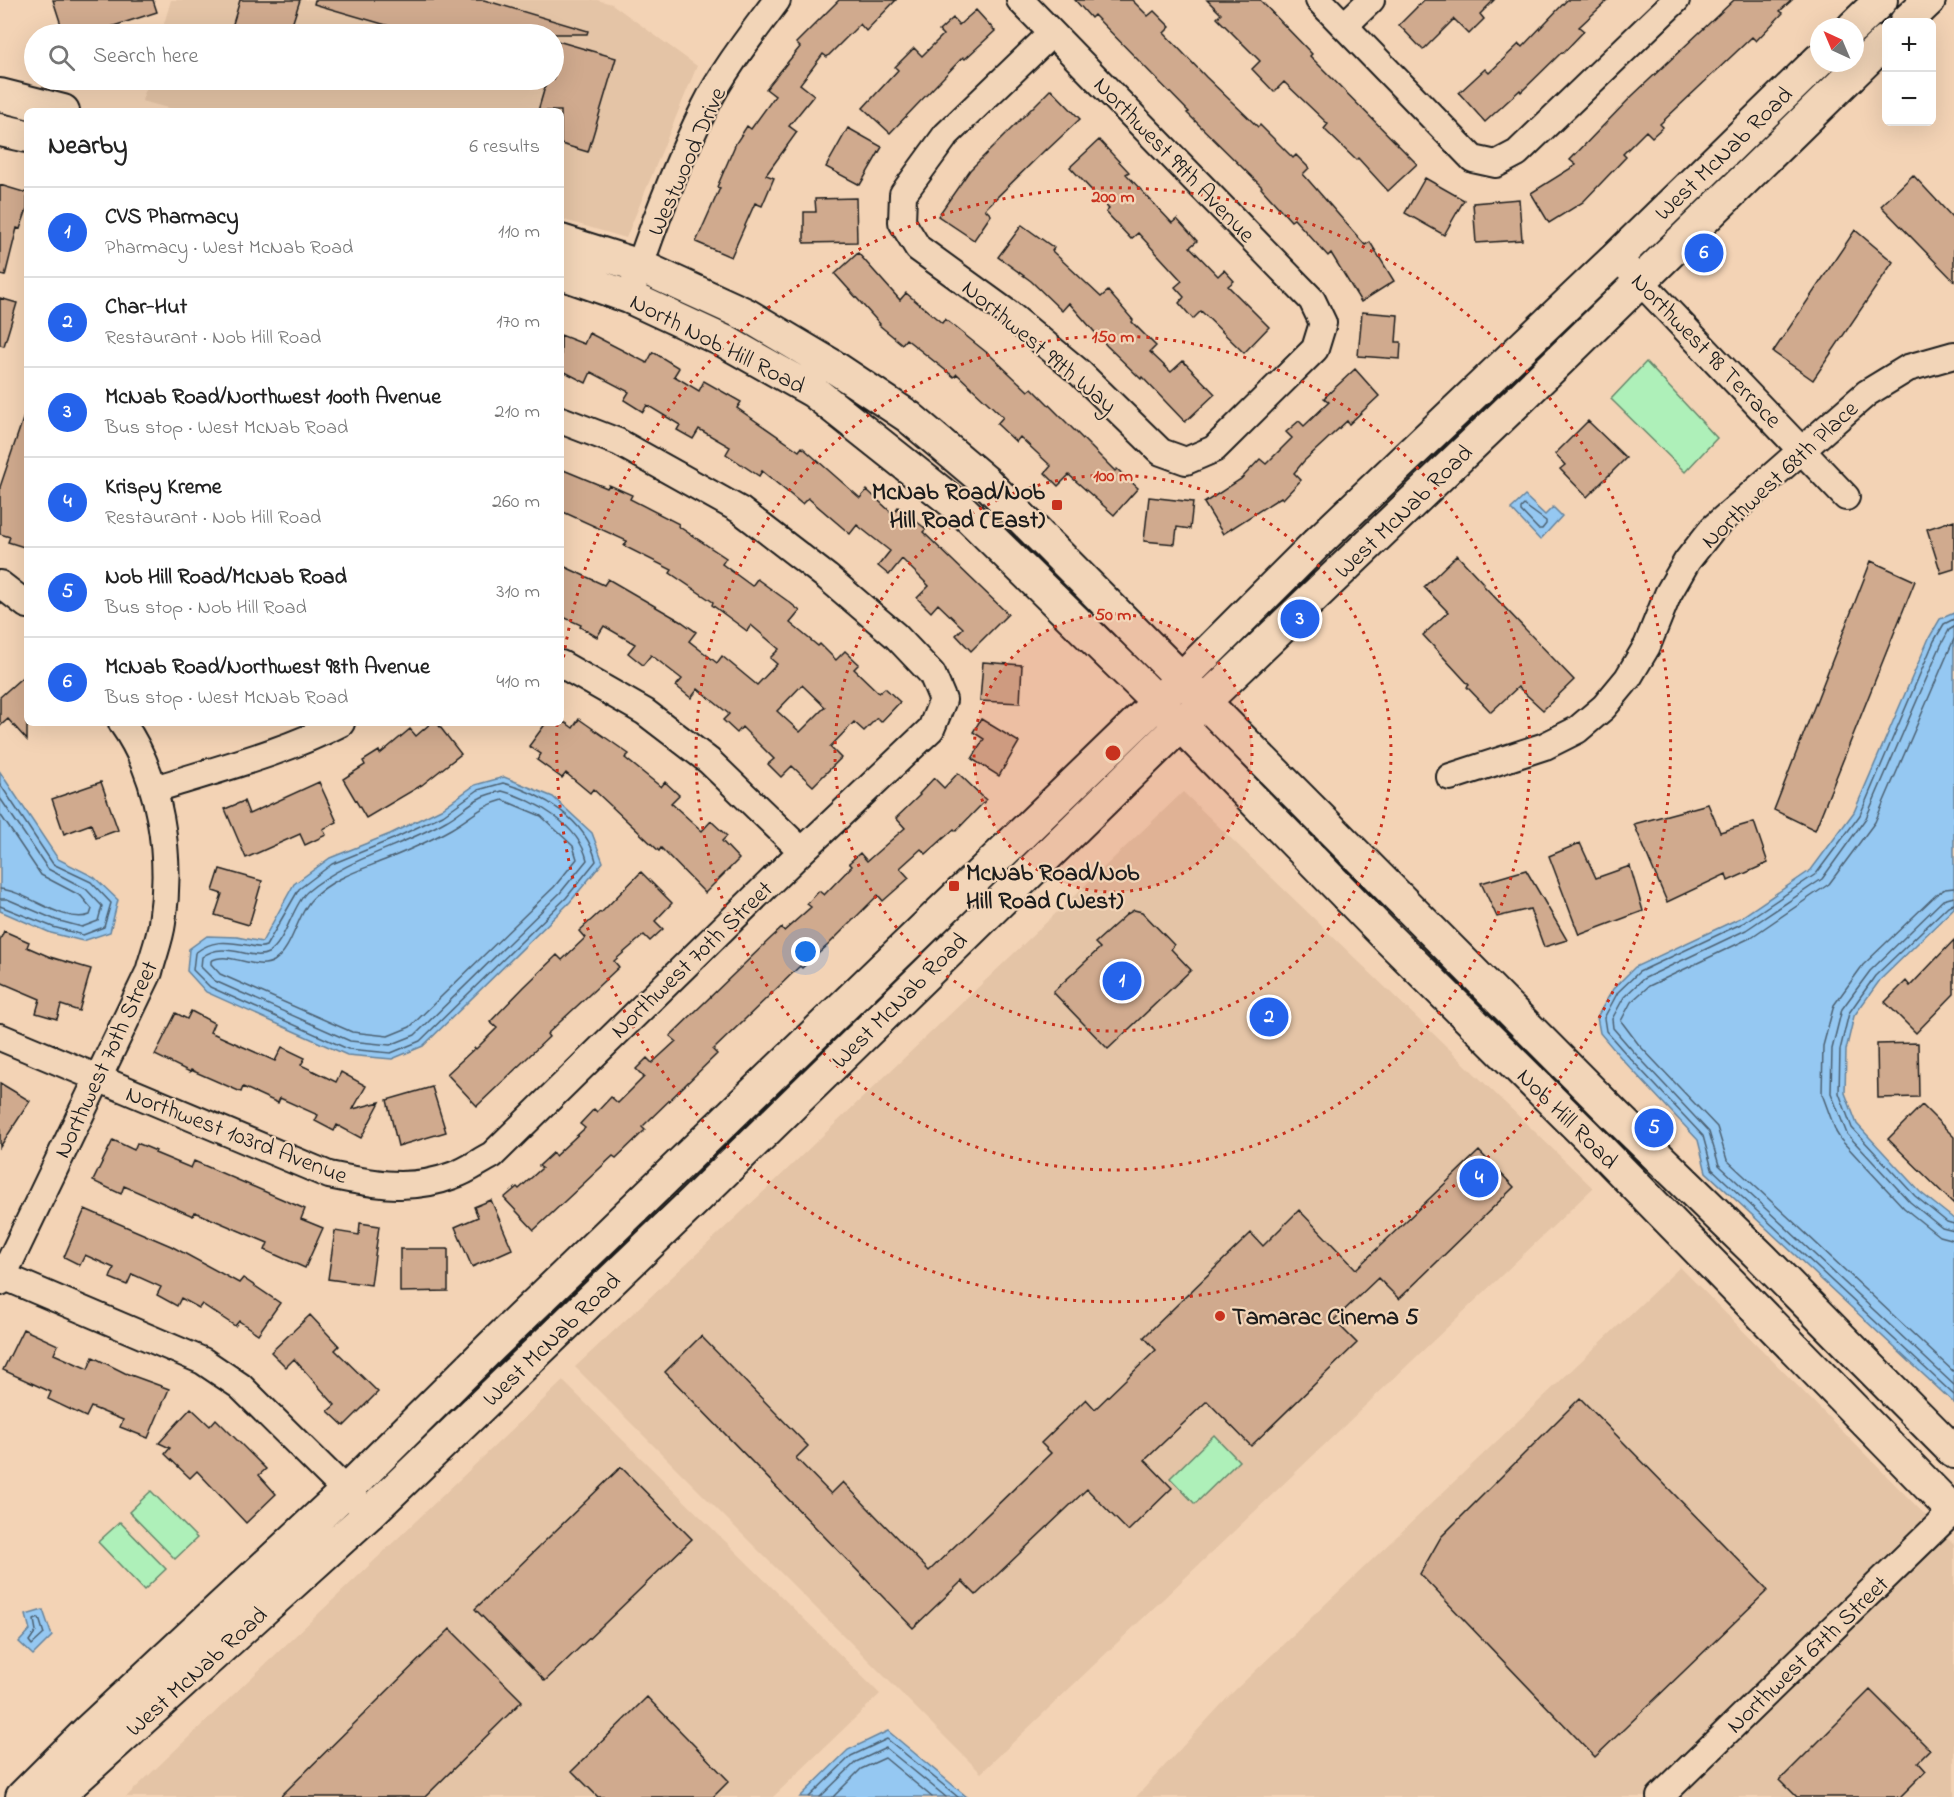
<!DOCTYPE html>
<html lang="en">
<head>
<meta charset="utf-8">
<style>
  :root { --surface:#fff; --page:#f6f6f6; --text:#222; --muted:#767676; --line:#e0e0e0; --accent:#2563eb }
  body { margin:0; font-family:"Indie Flower",sans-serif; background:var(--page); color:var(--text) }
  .controls { position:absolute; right:18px; top:18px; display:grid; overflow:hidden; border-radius:9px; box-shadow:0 6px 24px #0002 }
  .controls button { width:54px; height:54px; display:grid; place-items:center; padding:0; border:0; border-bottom:2px solid var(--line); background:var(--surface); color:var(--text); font:30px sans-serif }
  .compass { position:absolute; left:1810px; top:18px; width:54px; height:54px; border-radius:50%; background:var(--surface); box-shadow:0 6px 24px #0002; rotate:316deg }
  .you { position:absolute; left:806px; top:952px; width:21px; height:21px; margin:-15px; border:4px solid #fff; border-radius:50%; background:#1a73e8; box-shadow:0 0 0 9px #1a73e833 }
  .badge { display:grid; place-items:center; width:39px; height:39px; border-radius:50%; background:var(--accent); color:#fff; font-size:20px; font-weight:700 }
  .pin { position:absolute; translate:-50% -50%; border:3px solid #fff; box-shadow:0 2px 6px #0006 }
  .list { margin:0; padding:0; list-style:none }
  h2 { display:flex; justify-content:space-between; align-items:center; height:78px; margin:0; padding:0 24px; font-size:26px }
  h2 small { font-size:20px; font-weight:400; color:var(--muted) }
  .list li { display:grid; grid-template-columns:39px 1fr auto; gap:18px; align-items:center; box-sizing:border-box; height:90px; padding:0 24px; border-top:2px solid var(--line) }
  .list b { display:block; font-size:22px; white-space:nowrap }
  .list p { margin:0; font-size:20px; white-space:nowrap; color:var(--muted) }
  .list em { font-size:20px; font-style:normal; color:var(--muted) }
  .icon { flex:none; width:33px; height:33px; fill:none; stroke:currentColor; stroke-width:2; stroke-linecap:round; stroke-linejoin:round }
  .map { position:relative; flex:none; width:1954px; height:1797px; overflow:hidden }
  .search { position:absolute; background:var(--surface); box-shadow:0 6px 24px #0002; left:24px; top:24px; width:540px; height:66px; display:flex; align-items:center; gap:15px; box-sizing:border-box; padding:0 21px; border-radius:33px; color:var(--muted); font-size:22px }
  .panel { position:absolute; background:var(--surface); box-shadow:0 6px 24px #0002; left:24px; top:108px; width:540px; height:618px; border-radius:9px }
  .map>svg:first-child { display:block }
  .built { fill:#e4c4a6 }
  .green { fill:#aef0b9; stroke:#65866a; stroke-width:1.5 }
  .water { fill:#95c8f2; stroke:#65839c; stroke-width:1.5 }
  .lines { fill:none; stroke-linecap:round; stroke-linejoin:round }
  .shore { stroke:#4c6172; stroke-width:1.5 }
  .building { fill:#d0aa8e; stroke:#1c1c1c; stroke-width:1.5; fill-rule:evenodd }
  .minor-casing { stroke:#1c1c1c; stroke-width:30 }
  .major-casing { stroke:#1c1c1c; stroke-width:36 }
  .minor { stroke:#f2d5b8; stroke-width:26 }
  .major { stroke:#f2d5b8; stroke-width:32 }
  .ring { fill:none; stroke:#c8321e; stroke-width:3; stroke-dasharray:3 6 }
  .poi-dot { fill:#c8321e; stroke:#f2d5b8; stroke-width:2 }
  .labels { text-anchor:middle; stroke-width:4.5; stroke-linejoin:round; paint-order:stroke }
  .street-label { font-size:24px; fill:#1c1c1c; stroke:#f2d5b8 }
  .poi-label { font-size:24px; font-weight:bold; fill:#1c1c1c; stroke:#f2d5b8; text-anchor:start }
  .centre { fill:#c8321e; stroke:#f2d5b8; stroke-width:3 }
  .ring-label { font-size:18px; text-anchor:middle; font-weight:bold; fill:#c8321e; stroke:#f2d5b8; stroke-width:4.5; stroke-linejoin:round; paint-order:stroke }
</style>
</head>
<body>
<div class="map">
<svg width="1954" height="1797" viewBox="0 0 1954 1797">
  <rect width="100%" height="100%" fill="#f3d3b5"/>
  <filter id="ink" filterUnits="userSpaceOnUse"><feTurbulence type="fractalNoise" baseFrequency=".0167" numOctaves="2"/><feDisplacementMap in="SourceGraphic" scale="12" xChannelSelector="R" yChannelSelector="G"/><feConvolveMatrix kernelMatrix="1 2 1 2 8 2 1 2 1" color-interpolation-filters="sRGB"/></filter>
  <g filter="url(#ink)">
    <path class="built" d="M171,0H597L612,4L697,66L626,238L561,219V111H179L142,101L148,80H554V34H161Z
      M1183,792L1593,1188L981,1773L575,1367L773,1183Z
      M1680,1267L1954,1544V1797H1136L1231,1694Z
      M563,1381L880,1694L773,1797H126Z"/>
    <path class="green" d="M1646,362L1717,438L1685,472L1611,399Z
      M1214,1435L1239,1461L1195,1504L1170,1478Z
      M151,1491L197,1538L175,1559L129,1512Z
      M120,1522L166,1569L144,1590L98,1542Z"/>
    <path class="water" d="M1525,496L1545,515L1553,507L1562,516L1540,540L1511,509Z
      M1954,613V908L1880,980L1854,1016L1846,1050L1845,1093L1857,1124L1920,1192L1954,1219V1403L1706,1172L1698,1140L1622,1059L1600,1033L1597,1017L1613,989L1635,967L1740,918L1811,870L1854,812L1929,638L1940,619Z
      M0,772L58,859L94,877L118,900L110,932L83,941L51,933L0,911Z
      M504,777L553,797L592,833L603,862L570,902L423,1046L392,1059L347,1055L206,992L187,971L189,949L207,936L237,937L262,942L294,884L330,858L390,834L441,809L475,785Z
      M43,1610L52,1636L33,1655L19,1642L30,1630L26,1615Z
      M888,1731L967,1797H800L848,1750Z"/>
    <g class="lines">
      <path class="shore" d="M1524,505L1546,521V524L1542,529H1538L1521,511V508Z
        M1954,619L1944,624L1934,641L1860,815L1816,874L1743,923L1639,972L1618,992L1604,1018L1606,1031L1627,1055L1703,1136L1712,1169L1954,1395
        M1954,627L1949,630L1941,645L1866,818L1822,879L1746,930L1643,979L1624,997L1612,1019L1613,1028L1632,1050L1709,1132L1719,1165L1954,1385
        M1954,639L1875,822L1829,884L1750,938L1649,986L1631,1002L1621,1021L1639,1045L1717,1127L1727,1160L1954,1372
        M503,783C542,794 586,819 596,861L566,898L420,1041L391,1053L348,1049L210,987L193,970L195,953C211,940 226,941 247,945C253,946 259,949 266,946L299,889L332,864L393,839L443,815L478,790Z
        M0,784L53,864L91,882L111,903L104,927L83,935L53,927L0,906
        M502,791C535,800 579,825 587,860L560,893L415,1035L390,1045L350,1041L215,981L201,967L202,957C225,939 252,962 268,953C285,944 293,904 307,892C347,858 401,847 446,821C458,815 468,804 480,798C487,794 495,793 502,791Z
        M0,798L48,869L86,889L102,906L98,921L82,927L56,920L7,899H0
        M503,800L541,816L573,846L577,859L554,887L410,1027L388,1036L352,1032L220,974L211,964V961C230,950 255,972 274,961C293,949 297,914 312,899C331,879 360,870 385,860C407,851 430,841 451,829C471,818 480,806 503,800Z
        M0,814L41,875L81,896L92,909L90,915C64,925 27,891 0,889
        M1954,888L1945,889L1937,894L1863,965L1834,1005L1823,1046L1822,1094L1836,1132L1841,1140L1904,1208L1939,1236L1954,1240
        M1954,897L1943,900L1870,971L1842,1009L1832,1049L1831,1093L1847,1134L1910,1202L1942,1228L1954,1231
        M1954,904L1948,906L1875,976L1849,1013L1840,1050L1839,1093L1852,1128L1915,1196L1947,1222L1954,1224
        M39,1618L44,1634L32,1645L29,1641L36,1631L34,1620Z
        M809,1797L851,1756L887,1739L958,1797
        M820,1797L856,1762L886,1748L946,1797
        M833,1797L861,1769L885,1758L932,1797"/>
    </g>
    <path class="building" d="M53,0H153L157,12L89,34H64Z
      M240,0H300L289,34H230Z
      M315,0H484L588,31L587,34H417L314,4Z
      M839,0H896L866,31L860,24L827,57L823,54L800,84L814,95L789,126L797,132L766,175L774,178L762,206L755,203L731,257L696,242L720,188L717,187L736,143L747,126L751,129L775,96L766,89L800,47L796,43Z
      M1075,0H1132L1148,16L1154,11L1170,27L1164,33L1206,77L1258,127L1260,125L1293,158L1296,155L1309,168L1303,174L1365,245L1370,242L1394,281L1361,302L1331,253L1328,256L1294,219L1291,221L1261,188L1262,187L1187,113L1189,112L1094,15L1091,18Z
      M1207,0H1260L1312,54L1310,56L1417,164L1388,191L1358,158L1356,160L1324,129L1328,124L1284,82L1274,92L1252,69L1260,61L1217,18L1221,14Z
      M1424,0H1494L1480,14L1484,19L1469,34L1454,19L1423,50L1399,25Z
      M1567,0H1608L1579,27L1584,31L1563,53L1562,52L1521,92L1520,90L1485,122L1459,93L1485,69L1489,73L1519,44L1522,47Z
      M1734,0H1792L1780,11L1783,13L1756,41L1752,37L1660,124L1663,127L1652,137L1646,131L1623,154L1626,157L1583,202L1549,223L1531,193L1576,165L1570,160L1632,96Z
      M976,10L995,31L965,59L963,57L890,133L863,108L898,70L895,67L914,48L922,56L943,35L939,31L953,18L959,25Z
      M554,40L616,58L588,152L561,144V111H538L547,80H554Z
      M1051,89L1080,119L1047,150L1046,149L985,209L991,215L974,240L938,216L970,170Z
      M848,128L882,147L860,185L826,167Z
      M1099,140L1129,172L1126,174L1172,223L1177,219L1197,241L1190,247L1218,276L1224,270L1234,281L1228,286L1269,327L1244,353L1201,311L1193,319L1179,303L1184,297L1175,287L1182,281L1138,233L1131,239L1106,212L1109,209L1070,167Z
      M1913,175L1954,219V281L1881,206Z
      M1425,178L1464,200L1444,235L1405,213Z
      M0,185L27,193V209L20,229L17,228L5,276L0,275Z
      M856,198L857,242L804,243V212H816L815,199Z
      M1519,199L1522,240L1476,243L1473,203Z
      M1022,225L1054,248L1052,251L1101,297L1108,291L1133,320L1132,322L1156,346L1150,352L1171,372L1183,361L1215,394L1185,422L1142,377L1141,379L1107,346L1069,303L1062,311L1031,281L998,257Z
      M1855,230L1893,262L1813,380L1773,352Z
      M858,253L900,300L906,293L942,323L945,319L991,356L1028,391L1032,388L1115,471L1117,469L1138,488L1114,515L1069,475L1058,486L1045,473L1051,466L1020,437L1016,442L997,424L1003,417L957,374L954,377L906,339L902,344L879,325L880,324L835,274Z
      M0,298L17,303L4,346L0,345Z
      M1362,312L1398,315L1396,342H1401L1400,359L1358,356Z
      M589,333L647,363L653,352L679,368L674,376L699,391L704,381L741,402L737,408L799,451L802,447L860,498L867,490L893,514L898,507L926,529L923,532L1008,614L971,651L956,635L963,628L938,604L931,612L917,598L929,586L902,559L889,575L878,566L890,551L857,525L850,534L808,498L802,504L762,471L759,476L726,454L730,447L699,429L693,439L677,430L680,425L647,405L643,412L624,400L629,392L591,372L586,383L561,370V335L584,344Z
      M1355,369L1379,396L1349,424L1347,421L1304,461L1294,473L1301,480L1283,499L1281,497L1223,534L1204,503L1241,479L1260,459L1266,464L1292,438L1286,432L1299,421L1304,426L1329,402L1324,398Z
      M25,413H27V548L8,542L10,537L0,534V487Z
      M1588,421L1626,458L1587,497L1560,469L1565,465L1555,454Z
      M561,469L607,488L609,485L632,495L630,499L679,524L678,526L726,558L722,564L752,586L757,579L789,602L800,611L790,623L818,646L820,644L836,660L845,651L859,664L854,669L879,693L885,688L900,702L881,722L877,718L864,731L854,722L830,747L841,758L813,786L792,766L781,777L768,764L774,759L742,727L737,733L723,720L729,714L698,689L691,698L676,686L682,679L651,655L643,665L628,653L635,644L604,626L597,637L580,627L581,625L561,616V565L604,585L608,579L682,622L696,632L689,641L717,663L722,656L757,685L777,664L770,658L779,649L751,625L747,631L712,605L713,602L670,573L672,570L624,546L627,541L561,511ZM802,685L825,707L800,732L777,711Z
      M1149,497L1193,502L1190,529L1177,527L1175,544L1144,541Z
      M1954,520V569L1941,573L1927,529Z
      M1457,555L1484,584L1483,585L1574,680L1543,710L1518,687L1491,712L1467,687L1469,685L1423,635L1448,612L1424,587Z
      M1871,561L1915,581L1815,830L1774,810Z
      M983,662L1022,665L1020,703L980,701Z
      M27,673V740L8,719L0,726V697Z
      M579,719L629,754L625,758L661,787L665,782L679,795L671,803L702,831L711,821L727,836L722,841L739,859L705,893L661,848L659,851L593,789L590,793L566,773L562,778L537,760L541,754L529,746L546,723H566L573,728Z
      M981,719L1019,742L999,776L972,759L984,739L973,732Z
      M431,723H437L461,754L422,785L366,818L343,779L365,765L363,761L379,751L380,754L410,729L416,736Z
      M958,773L986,800L956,831L954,829L926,854L921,849L900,868L909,878L883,901L878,895L828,945L802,968L800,966L713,1050L717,1054L642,1127L645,1130L616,1158L613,1156L534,1230L504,1198L517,1187L519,1189L542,1168L539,1166L553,1153L555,1156L585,1128L580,1124L594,1109L597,1112L611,1097L618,1103L644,1077L636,1069L647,1058L652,1063L676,1041L670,1036L771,938L782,928L784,931L811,907L807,904L819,891L824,895L852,866L849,863L860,853L867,861L905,828L896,818L920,795L919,794L934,778L944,788Z
      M101,782L118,830L96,838L91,824L64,834L52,799Z
      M319,782L337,822L323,829L326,835L305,845L300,834L246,858L225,809L244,801L249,814Z
      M1708,804L1720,832L1754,822L1768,863L1728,881L1726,874L1667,902L1634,824Z
      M1580,843L1596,878L1630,866L1643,911L1579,935L1549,856Z
      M220,869L262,881L249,925L215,915L222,894L213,891Z
      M1526,870L1567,940L1544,947L1530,909L1497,917L1481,883Z
      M641,872L672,903L655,921L663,929L650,941L644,935L614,961L619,967L547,1034L549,1037L477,1106L447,1074L475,1048L476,1049L497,1028L490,1022L524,987L557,955L562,960L585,938L579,931L600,912L601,913Z
      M1134,910L1142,912L1174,945L1171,949L1191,970L1108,1049L1053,992L1100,948L1095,943L1127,914Z
      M4,931L29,942L27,947L50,957L91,969L79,1011L61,1005L57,1019L36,1013L40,999L0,982V940Z
      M1954,940V994L1916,1033L1885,1002L1906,981L1910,986Z
      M191,1011L214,1023L210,1032L275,1061L282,1047L305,1058L301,1065L336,1082L341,1072L366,1086L353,1109L380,1102L361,1138L337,1125L334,1131L315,1121L318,1115L280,1098L278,1103L243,1087L241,1092L191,1070L190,1072L155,1055L176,1013L187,1019Z
      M1918,1043L1919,1097L1878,1098L1877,1044Z
      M0,1083L30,1101L0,1147Z
      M432,1087L446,1132L398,1146L387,1100Z
      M1922,1105L1954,1137V1204L1888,1139Z
      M113,1140L134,1150L137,1143L156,1151L155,1153L191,1168L194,1161L305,1209L301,1219L323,1228L305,1268L265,1250L268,1243L195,1212L193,1216L124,1186L121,1194L93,1181Z
      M1479,1151L1514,1187L1399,1299L1378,1278L1334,1320L1357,1343L1251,1446L1207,1401L1145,1460L1172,1488L1128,1531L1087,1489L976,1595L962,1581L913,1628L665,1372L701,1336L808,1446L796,1458L831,1494L843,1482L929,1571L1051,1453L1041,1443L1086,1399L1095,1409L1156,1350L1144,1337L1251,1233L1263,1246L1299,1210L1356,1269Z
      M491,1200L512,1249L472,1267L455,1227L478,1217L474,1207Z
      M85,1209L171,1246L239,1283L243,1278L280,1303L258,1334L239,1321L235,1326L202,1304L199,1308L181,1298L177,1306L157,1295L161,1287L132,1274L127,1285L110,1278L114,1268L85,1255L80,1265L64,1257Z
      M360,1223L379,1226L371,1285L328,1279L335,1231L359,1235Z
      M400,1249H448V1291L400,1292Z
      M310,1315L339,1346L335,1350L378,1392L344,1426L328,1411L335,1405L294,1359L286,1367L271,1352Z
      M23,1329L58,1345L54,1354L88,1369L93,1357L125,1373L169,1389L148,1438L120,1427L123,1420L91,1407L86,1417L48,1399L51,1392L3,1370Z
      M1580,1398L1768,1590L1595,1757L1420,1574L1441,1537Z
      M191,1408L210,1426L216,1419L266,1469L259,1475L276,1494L246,1523L197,1471L190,1478L165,1454L170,1448L159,1443Z
      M621,1467L692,1539L545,1681L475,1609Z
      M450,1629L522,1701L425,1797H280Z
      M1870,1690L1930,1750L1918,1762L1926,1771L1900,1797H1797L1780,1780Z
      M647,1697L729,1781L713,1797H598L572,1771Z"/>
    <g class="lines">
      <g class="minor-casing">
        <path id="minor" d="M1020,0L1312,300L1323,323L1315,349L1214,449L1186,461L1161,452L1079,372L1009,314L918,248L902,222L903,194L946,135L1051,34
          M1319,0L1473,159L1496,164L1517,153L1676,0
          M1344,26L1371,0
          M1617,257L1846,497
          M634,283C654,223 677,163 705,107C724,69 752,34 777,0
          M0,584L27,605
          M561,664L645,712L709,761L802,851
          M1450,777L1545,746L1577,730L1604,707L1628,678L1647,646L1668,594L1687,561L1713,528L1867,393L1908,368L1954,355
          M155,789C218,769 283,753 341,723
          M0,1037L329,1175C373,1184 411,1192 454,1175C467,1171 480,1161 492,1155L802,851L931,729L943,700L932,674L896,636L827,577L740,510L618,442L561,420
          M3,1276L203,1361L240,1386L358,1503
          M0,1282L149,972C153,956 160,939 162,923C172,857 161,778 122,723
          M1660,1797L1954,1510"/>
      </g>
      <g class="major-casing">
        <path id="major" d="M1906,22L1929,0
          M1853,27L1881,0
          M0,95L63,111
          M0,130L27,136
          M561,241L640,266L745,314L831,365L909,417L986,482L1615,1115L1762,1258L1954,1452
          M561,273L629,297L726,342L813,391L959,507L1158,702L1389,939L1590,1139L1954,1512
          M22,1797L87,1732L347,1490L491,1347L1158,702L1315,545L1617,257L1819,60
          M56,1797L369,1514L694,1201L1205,701L1521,398L1886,41"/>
      </g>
      <use href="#minor" class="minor"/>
      <use href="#major" class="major"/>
    </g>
  </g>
  <circle cx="1113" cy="753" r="139" fill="#c8321e" fill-opacity=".12"/>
  <g class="ring">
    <circle cx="1113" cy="753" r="139"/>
    <circle cx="1113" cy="753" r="278"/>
    <circle cx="1113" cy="753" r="417"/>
    <path d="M561 675A557 557 0 1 1 557 724"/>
  </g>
  <g class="poi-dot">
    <rect x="1051" y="499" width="12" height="12" rx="3"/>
    <rect x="948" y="880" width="12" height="12" rx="3"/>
    <circle cx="1220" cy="1316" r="6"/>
  </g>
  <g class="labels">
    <g class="street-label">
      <text transform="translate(1723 153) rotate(-44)" y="8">West McNab Road</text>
      <text transform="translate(1175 159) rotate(46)" y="8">Northwest 99th Avenue</text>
      <text transform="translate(686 161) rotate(-66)" y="8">Westwood Drive</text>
      <text transform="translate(718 343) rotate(27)" y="8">North Nob Hill Road</text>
      <text transform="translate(1040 346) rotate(40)" y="8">Northwest 99th Way</text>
      <text transform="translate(1707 350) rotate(46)" y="8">Northwest 98 Terrace</text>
      <text transform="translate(1779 474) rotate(-43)" y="8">Northwest 68th Place</text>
      <text transform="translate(1403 511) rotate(-44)" y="8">West McNab Road</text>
      <text transform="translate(691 959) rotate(-44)" y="8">Northwest 70th Street</text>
      <text transform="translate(899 1000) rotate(-45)" y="8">West McNab Road</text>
      <text transform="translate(105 1059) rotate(-65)" y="8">Northwest 70th Street</text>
      <text transform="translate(1568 1118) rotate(45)" y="8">Nob Hill Road</text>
      <text transform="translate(237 1134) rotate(21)" y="8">Northwest 103rd Avenue</text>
      <text transform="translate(551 1339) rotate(-44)" y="8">West McNab Road</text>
      <text transform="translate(1807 1654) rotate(-44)" y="8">Northwest 67th Street</text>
      <text transform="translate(196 1671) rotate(-42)" y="8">West McNab Road</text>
    </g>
    <g class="poi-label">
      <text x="1045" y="499" text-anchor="end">McNab Road/Nob<tspan x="1045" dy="28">Hill Road (East)</tspan></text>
      <text x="966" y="880">McNab Road/Nob<tspan x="966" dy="28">Hill Road (West)</tspan></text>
      <text x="1232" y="1324">Tamarac Cinema 5</text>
    </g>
  </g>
  <circle cx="1113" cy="753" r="9" class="centre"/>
  <g class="ring-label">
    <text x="1113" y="202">200 m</text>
    <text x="1113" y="342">150 m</text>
    <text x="1113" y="481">100 m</text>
    <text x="1113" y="620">50 m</text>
  </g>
</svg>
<div class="controls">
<button>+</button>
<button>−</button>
</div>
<svg class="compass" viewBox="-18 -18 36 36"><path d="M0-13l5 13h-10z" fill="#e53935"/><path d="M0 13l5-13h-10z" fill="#767676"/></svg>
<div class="you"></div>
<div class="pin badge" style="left:1122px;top:981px">1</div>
<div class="pin badge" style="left:1269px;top:1017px">2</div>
<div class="pin badge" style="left:1300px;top:619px">3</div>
<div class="pin badge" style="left:1479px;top:1178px">4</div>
<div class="pin badge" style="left:1654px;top:1128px">5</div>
<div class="pin badge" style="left:1704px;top:253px">6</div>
<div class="search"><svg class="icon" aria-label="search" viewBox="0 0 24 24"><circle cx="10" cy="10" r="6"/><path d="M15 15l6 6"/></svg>Search here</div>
<section class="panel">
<h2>Nearby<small>6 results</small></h2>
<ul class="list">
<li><span class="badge">1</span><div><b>CVS Pharmacy</b><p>Pharmacy · West McNab Road</p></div><em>110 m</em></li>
<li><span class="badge">2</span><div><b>Char-Hut</b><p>Restaurant · Nob Hill Road</p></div><em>170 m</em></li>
<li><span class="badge">3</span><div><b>McNab Road/Northwest 100th Avenue</b><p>Bus stop · West McNab Road</p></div><em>210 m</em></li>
<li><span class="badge">4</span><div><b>Krispy Kreme</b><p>Restaurant · Nob Hill Road</p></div><em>260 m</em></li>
<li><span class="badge">5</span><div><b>Nob Hill Road/McNab Road</b><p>Bus stop · Nob Hill Road</p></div><em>310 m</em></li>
<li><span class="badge">6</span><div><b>McNab Road/Northwest 98th Avenue</b><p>Bus stop · West McNab Road</p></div><em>410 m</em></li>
</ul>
</section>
</div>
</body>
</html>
